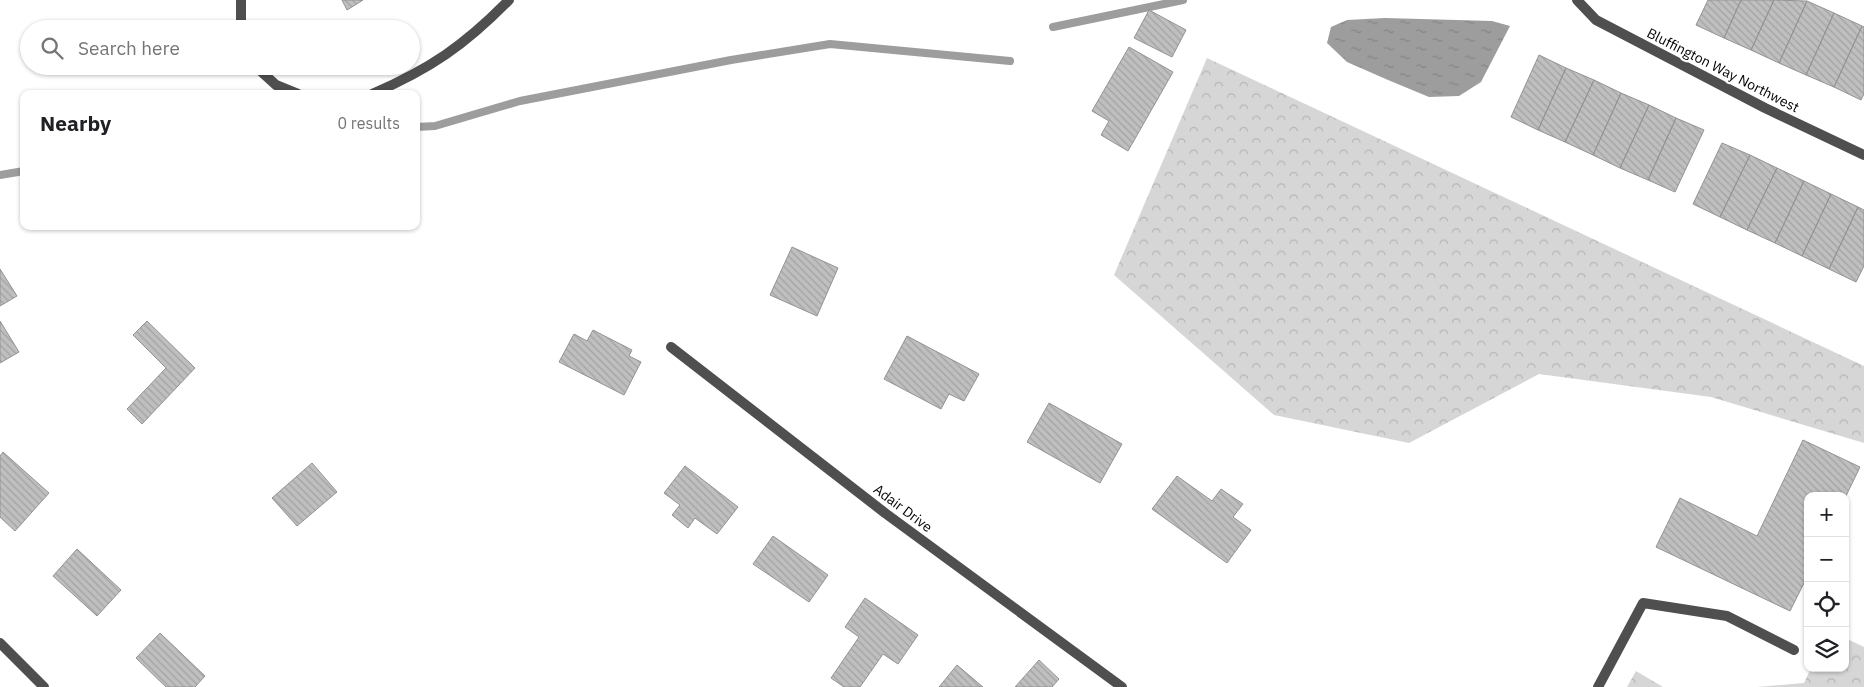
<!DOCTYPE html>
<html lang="en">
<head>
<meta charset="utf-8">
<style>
  :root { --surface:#fff; --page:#f6f6f6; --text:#202124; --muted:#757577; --line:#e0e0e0 }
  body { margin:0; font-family:"IBM Plex Sans",sans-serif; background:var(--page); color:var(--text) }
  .controls { position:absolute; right:15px; bottom:15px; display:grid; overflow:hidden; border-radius:10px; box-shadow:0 1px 4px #0004 }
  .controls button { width:45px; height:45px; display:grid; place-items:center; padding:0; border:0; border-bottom:1px solid var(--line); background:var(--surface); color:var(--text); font:25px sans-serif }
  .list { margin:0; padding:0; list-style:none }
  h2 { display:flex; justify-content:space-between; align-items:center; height:65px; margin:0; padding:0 20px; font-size:21px }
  h2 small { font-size:16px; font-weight:400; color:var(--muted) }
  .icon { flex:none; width:28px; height:28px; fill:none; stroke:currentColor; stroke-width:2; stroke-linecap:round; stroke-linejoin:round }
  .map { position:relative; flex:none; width:1864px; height:687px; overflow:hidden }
  .search { position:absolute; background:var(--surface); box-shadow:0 1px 4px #0004; left:20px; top:20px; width:400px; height:55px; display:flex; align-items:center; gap:12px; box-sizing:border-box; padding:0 18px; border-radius:28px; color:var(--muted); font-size:19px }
  .panel { position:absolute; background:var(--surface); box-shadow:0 1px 4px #0004; left:20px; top:90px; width:400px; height:140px; border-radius:10px }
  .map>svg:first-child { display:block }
  .forest { fill:url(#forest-crowns) }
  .water { fill:url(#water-ripples) }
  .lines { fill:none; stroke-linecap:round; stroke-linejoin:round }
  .stream { stroke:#9d9d9d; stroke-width:8 }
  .building { fill:url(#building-back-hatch); stroke:#939393 }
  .service { stroke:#4f4f4f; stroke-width:10 }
  .minor { stroke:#4f4f4f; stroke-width:10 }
  .labels { text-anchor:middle; stroke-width:4.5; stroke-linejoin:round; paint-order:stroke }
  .street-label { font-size:14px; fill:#000; stroke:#fff }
</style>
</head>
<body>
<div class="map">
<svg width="1864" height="687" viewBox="0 0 1864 687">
  <defs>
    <pattern id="forest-crowns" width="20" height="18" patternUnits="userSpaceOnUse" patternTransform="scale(1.25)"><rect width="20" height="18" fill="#d6d6d6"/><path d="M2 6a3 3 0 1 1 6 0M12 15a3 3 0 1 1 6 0" fill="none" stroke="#b6b6b6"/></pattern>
    <pattern id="water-ripples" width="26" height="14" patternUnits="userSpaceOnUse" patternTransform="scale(1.25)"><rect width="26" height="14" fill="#9d9d9d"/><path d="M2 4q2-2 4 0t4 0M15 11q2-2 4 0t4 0" fill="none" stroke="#858585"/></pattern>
    <pattern id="building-back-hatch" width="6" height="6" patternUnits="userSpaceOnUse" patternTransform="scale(1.25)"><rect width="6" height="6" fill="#bfbfbf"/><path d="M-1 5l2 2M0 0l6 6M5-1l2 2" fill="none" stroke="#a2a2a2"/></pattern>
  </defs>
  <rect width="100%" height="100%" fill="#fff"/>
  <path class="forest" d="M1207,58L1864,366V443L1711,397L1539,374L1409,443L1274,415L1114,275Z
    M1845,638L1864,647V687H1757L1804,683L1811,668H1845Z
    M1636,671L1663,687H1627Z"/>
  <path class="water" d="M1385,18L1492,21L1510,26L1481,82L1459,96L1429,97L1388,80L1347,62L1327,43L1331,27L1347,20Z"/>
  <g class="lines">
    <path class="stream" d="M1053,27L1183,0
      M416,127L435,126L520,101L731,60L830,44L1010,61
      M0,175L24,171"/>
  </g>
  <path class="building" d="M342,0H363L347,10Z
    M1708,0H1741L1724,38L1696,25Z
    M1741,0H1774L1751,50L1724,38Z
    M1774,0L1807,1L1779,63L1751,50Z
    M1807,1L1834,13L1806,75L1779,63Z
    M1149,10L1186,30L1172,57L1134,38Z
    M1834,13L1862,26L1834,87L1806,75Z
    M1862,26L1864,27V94L1861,100L1834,87Z
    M1129,47L1173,72L1128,151L1101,135L1109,121L1092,111Z
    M1539,55L1566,68L1538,130L1511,117Z
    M1566,68L1594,80L1565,142L1538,130Z
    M1594,80L1621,93L1593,155L1565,142Z
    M1621,93L1649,105L1620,168L1593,155Z
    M1649,105L1676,118L1648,180L1620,168Z
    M1676,118L1704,130L1675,192L1648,180Z
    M1722,143L1750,155L1720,217L1693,204Z
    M1750,155L1777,168L1747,230L1720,217Z
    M1777,168L1804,181L1775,243L1747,230Z
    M1804,181L1831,194L1802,256L1775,243Z
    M1831,194L1858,207L1829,269L1802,256Z
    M1858,207L1864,210V266L1856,282L1829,269Z
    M792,247L838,268L817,316L770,295Z
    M0,269L17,296L0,306Z
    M0,321L19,352L0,363Z
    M147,321L195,368L142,424L127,409L166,368L133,335Z
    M593,330L632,350L629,356L641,362L624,395L559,362L574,334L587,341Z
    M907,336L979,374L964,401L949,394L941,409L884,379Z
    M1049,403L1122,444L1100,483L1027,442Z
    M1803,440L1860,467L1845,498V496H1808V575L1790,611L1656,547L1680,498L1757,536Z
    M3,452L49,493L15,531L0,517V456Z
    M312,463L337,492L297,526L272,498Z
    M685,466L738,507L717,534L695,518L688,528L672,515L680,505L664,493Z
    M1177,476L1212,501L1221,489L1243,504L1233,517L1251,530L1227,563L1152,509Z
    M773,536L828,575L809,602L753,564Z
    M77,549L121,590L97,616L53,576Z
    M865,598L918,635L898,664L883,654L860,687H844L831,678L859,637L845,627Z
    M160,633L205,676L195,687H166L136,658Z
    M1039,660L1059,679L1052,687H1015Z
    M957,665L983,687H939Z"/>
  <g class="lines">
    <path class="service" d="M241,0V29
      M255,66L276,85L298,94
      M372,94C430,69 465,45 509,0
      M1598,687L1643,603L1727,616L1794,650"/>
    <path class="minor" d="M1577,0L1596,20L1765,108L1864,155
      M671,347L885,513L1122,687
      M0,643L44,687"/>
  </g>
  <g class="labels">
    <g class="street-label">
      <text transform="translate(1723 70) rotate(27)" y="5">Bluffington Way Northwest</text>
      <text transform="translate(903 508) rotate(37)" y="5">Adair Drive</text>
    </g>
  </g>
</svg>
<div class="controls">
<button>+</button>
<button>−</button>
<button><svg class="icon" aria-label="locate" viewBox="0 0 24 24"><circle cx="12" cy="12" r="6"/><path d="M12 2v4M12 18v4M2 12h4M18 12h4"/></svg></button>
<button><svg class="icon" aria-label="layers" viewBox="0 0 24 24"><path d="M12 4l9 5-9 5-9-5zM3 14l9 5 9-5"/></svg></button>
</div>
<div class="search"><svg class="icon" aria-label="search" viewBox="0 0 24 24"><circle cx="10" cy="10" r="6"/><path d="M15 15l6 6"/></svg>Search here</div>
<section class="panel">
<h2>Nearby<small>0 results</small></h2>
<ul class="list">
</ul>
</section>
</div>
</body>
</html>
